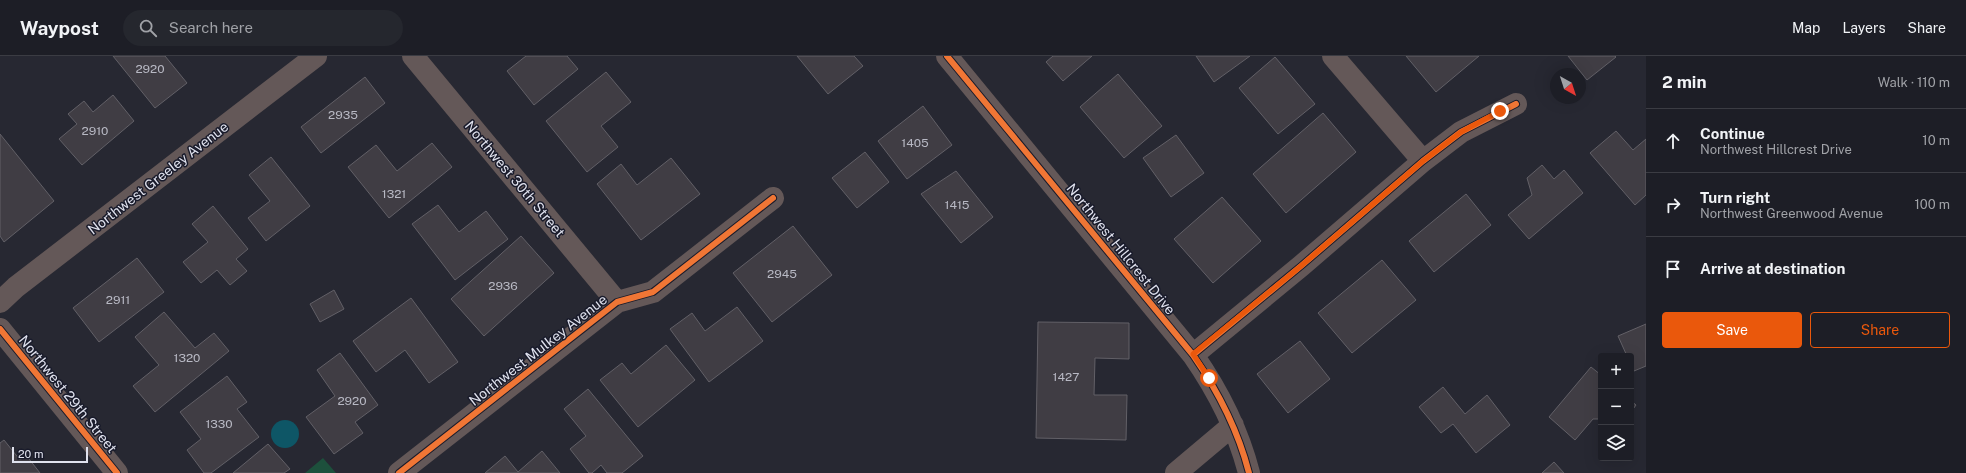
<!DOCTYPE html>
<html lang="en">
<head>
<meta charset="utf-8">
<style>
  :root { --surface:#1d1e26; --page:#25272e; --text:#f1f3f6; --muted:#a0a2a7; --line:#3b3c43; --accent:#ea580c }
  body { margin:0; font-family:"Public Sans",sans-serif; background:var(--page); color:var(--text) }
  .controls { position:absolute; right:12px; bottom:12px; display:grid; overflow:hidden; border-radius:4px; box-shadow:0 4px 16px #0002 }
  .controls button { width:36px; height:36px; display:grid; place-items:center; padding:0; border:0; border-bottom:1px solid var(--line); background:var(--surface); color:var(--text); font:20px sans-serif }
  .compass { position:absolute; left:1550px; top:12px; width:36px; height:36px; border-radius:50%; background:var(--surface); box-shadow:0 4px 16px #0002; rotate:141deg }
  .scale { position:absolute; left:12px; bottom:10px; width:76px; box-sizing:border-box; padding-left:4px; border:2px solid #e0e2ee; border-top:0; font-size:11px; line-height:14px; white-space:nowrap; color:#e0e2ee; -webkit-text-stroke:3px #191b2b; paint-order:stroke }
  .stop { position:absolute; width:12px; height:12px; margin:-9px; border:3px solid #ea580c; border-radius:50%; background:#fff }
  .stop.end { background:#ea580c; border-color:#fff; box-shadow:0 1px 4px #0008 }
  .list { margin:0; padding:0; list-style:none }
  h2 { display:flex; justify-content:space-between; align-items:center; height:52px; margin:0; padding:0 16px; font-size:17px }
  h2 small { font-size:13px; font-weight:400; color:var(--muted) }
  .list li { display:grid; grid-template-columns:26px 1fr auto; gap:12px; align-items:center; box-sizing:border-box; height:64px; padding:0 16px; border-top:1px solid var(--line) }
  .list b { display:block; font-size:15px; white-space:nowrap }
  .list p { margin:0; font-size:13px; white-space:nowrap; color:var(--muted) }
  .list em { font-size:13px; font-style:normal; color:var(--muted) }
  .actions { display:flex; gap:8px; padding:12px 16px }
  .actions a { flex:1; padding:9px 0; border:1px solid var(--accent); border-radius:4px; text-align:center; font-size:14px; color:var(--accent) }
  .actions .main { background:var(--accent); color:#fff }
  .icon { flex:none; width:22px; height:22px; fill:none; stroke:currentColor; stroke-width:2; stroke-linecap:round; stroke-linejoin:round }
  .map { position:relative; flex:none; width:1646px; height:417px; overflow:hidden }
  header { display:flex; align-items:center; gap:24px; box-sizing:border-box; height:56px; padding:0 20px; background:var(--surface); border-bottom:1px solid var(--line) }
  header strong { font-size:19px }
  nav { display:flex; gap:22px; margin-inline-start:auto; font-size:14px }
  .search { width:280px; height:36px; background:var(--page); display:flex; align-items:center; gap:10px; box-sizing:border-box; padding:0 14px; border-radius:22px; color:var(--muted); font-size:15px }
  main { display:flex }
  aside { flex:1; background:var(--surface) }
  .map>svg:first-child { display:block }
  .green { fill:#1d503c }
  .water { fill:#0e5666 }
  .building { fill:#403d44; stroke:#626067 }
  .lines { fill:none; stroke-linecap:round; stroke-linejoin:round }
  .minor { stroke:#645858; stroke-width:22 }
  .cycleway-casing { stroke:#191b2b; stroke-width:8 }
  .cycleway { stroke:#f07635; stroke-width:6 }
  .route { stroke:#ea580c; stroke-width:5 }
  .labels { text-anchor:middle; stroke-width:3; stroke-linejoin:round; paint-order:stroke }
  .number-label { font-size:12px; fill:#b8b9c4 }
  .street-label { font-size:14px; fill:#e0e2ee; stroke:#191b2b }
</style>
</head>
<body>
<header>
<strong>Waypost</strong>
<div class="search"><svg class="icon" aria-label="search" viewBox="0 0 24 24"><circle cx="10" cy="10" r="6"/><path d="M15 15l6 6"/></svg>Search here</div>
<nav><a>Map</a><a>Layers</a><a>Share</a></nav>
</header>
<main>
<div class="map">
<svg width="1646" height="417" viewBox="0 0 1646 417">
  <rect width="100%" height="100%" fill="#272832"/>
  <path class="green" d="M323,402L336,417H305Z"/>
  <path class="water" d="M271 378a14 14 0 1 1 28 0a14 14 0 1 1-28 0Z"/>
  <path class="building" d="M113,0H165L187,27L155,52Z
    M526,0H567L578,13L534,49L507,15Z
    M797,0H854L863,10L828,38Z
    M1053,0H1092L1063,25L1046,6Z
    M1196,0H1250L1214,26Z
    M1406,0H1479L1436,36Z
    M1568,0H1615L1616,1L1587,24Z
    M1275,1L1315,48L1278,78L1239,32Z
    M606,16L631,46L601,70L618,91L587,116L546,65Z
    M1118,18L1162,70L1124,102L1080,51Z
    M365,21L385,47L321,97L301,71Z
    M113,39L134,65L82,109L59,83L77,68L68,58L84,45L93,56Z
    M923,50L952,89L907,123L878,85Z
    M1323,57L1356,96L1286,157L1253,118Z
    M1616,75L1633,94L1646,83V139L1635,149L1590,97Z
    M0,78L54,145L4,186L0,180Z
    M1176,79L1204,117L1171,141L1143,102Z
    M432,87L452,111L389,162L348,111L376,89L397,115Z
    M865,96L889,126L857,152L832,122Z
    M271,101L310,150L266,185L248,162L270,145L249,119Z
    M671,102L700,138L641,184L597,128L621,108L637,129Z
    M1542,109L1554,123L1564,114L1583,137L1529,183L1508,159L1532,139L1527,122Z
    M956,115L993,161L961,187L921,138Z
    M1466,138L1491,169L1434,216L1409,185Z
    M1222,141L1261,185L1213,227L1174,183Z
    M438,149L459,176L486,155L508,183L455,224L412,168Z
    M213,150L248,193L236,203L247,215L230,229L217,214L201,227L183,206L208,186L192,168Z
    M793,170L832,219L772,266L733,217Z
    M521,180L554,217L484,280L451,243Z
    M137,202L164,236L99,286L73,252Z
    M1382,204L1416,244L1352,297L1318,257Z
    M334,234L344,253L320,266L310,248Z
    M411,242L458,306L429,327L405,294L376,316L353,285Z
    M737,251L763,285L709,326L670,273L692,257L705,275Z
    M164,256L195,292L214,277L229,295L155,356L133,330L159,309L135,281Z
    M1038,266L1129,267V303L1095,302L1094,339H1127L1126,384L1036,382Z
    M1646,268V310L1634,315L1631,308V300H1627L1618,280Z
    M1300,285L1330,323L1288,357L1257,318Z
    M666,289L695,324L638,371L600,324L622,307L631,318Z
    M340,297L378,349L355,366L363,377L334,398L306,361L335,340L317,314Z
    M1591,311L1601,319V363H1593L1575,384L1549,361Z
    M227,320L247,346L237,353L259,381L211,417H204L187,394L201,383L180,356Z
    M1443,331L1465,358L1487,339L1510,369L1476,397L1453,368L1441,377L1419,351Z
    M588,333L643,400L622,417H607L601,409L592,417H589L570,393L586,380L564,353Z
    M1631,345L1636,349L1631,356Z
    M4,384L20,404L26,399L40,417H0V387Z
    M268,388L290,413L284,417H233Z
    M542,395L560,417H485L505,400L518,416Z
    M1554,406L1564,417H1542Z"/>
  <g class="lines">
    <path class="minor" d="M413,0L617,246
      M947,0L1193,299C1218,335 1238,374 1249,417
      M1333,0L1423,105
      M0,246L16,231L316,0
      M0,273L117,417
      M1193,299L1301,210L1423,105L1461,76L1516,48
      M399,417L617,246L653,236L773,142
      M1176,417L1233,369"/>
    <g class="cycleway-casing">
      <path id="cycleway" d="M947,0L1193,299C1218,335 1238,374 1249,417
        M0,273L117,417
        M1193,299L1301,210L1423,105L1461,76L1516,48
        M399,417L617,246L653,236L773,142"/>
    </g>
    <use href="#cycleway" class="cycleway"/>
  </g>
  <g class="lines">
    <path class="route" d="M1209,322L1193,298L1301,210L1423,105L1461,76L1500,55"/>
  </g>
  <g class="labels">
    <g class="number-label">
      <text x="150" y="17">2920</text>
      <text x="343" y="63">2935</text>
      <text x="95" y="79">2910</text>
      <text x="915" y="91">1405</text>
      <text x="394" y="142">1321</text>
      <text x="957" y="153">1415</text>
      <text x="782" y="222">2945</text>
      <text x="503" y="234">2936</text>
      <text x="118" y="248">2911</text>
      <text x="187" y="306">1320</text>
      <text x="1066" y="325">1427</text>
      <text x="352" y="349">2920</text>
      <text x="219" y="372">1330</text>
    </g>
    <g class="street-label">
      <text transform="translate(158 122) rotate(-38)" y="5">Northwest Greeley Avenue</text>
      <text transform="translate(515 123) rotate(50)" y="5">Northwest 30th Street</text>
      <text transform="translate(1121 193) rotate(51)" y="5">Northwest Hillcrest Drive</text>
      <text transform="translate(538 294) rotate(-38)" y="5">Northwest Mulkey Avenue</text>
      <text transform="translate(68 338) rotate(51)" y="5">Northwest 29th Street</text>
    </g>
  </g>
</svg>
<div class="controls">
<button>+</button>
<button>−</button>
<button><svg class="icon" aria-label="layers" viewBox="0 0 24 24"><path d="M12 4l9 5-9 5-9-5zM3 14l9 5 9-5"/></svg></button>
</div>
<svg class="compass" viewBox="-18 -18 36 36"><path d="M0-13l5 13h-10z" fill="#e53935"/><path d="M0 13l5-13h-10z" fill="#a0a2a7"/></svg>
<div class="scale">20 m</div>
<div class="stop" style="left:1209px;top:322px"></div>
<div class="stop end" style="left:1500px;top:55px"></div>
</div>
<aside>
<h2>2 min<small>Walk · 110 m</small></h2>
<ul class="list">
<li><svg class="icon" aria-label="ahead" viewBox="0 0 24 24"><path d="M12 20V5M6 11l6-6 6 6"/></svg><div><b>Continue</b><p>Northwest Hillcrest Drive</p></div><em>10 m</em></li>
<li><svg class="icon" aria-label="right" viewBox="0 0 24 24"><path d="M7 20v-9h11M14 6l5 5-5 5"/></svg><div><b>Turn right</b><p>Northwest Greenwood Avenue</p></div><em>100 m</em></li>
<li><svg class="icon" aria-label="arrive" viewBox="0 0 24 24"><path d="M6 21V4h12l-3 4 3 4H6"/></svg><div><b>Arrive at destination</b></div></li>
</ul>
<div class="actions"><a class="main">Save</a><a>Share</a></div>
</aside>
</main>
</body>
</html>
